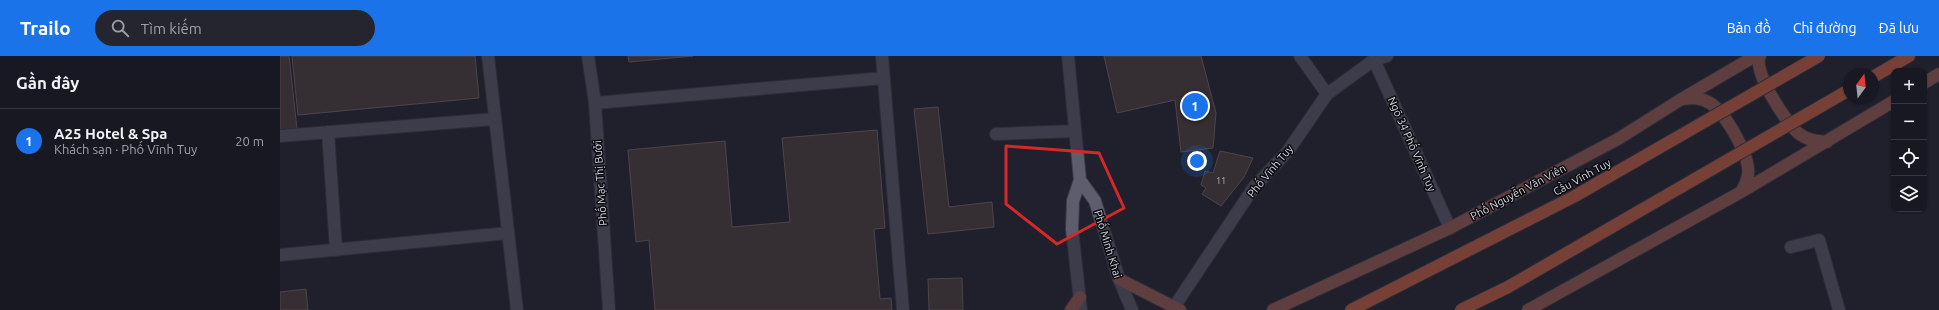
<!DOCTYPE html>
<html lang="vi">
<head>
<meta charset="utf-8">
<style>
  :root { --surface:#181822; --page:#25252f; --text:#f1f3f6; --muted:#9fa0a5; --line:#363740; --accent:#1a73e8 }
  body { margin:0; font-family:Ubuntu,sans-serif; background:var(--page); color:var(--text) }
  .controls { position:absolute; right:12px; top:12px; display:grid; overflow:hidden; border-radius:8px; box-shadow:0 1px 3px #0004 }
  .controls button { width:36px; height:36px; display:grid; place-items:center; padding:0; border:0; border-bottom:1px solid var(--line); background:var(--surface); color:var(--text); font:20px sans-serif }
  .compass { position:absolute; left:1563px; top:12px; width:36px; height:36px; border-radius:50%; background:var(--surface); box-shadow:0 1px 3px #0004; rotate:15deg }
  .you { position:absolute; left:917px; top:105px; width:14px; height:14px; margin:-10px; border:3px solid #fff; border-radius:50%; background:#1a73e8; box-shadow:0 0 0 6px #1a73e833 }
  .badge { display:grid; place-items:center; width:26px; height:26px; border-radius:50%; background:var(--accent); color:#fff; font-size:13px; font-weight:700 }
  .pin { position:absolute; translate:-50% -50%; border:2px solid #fff; box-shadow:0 1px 4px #0006 }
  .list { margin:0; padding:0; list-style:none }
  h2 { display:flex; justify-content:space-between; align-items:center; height:52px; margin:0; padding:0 16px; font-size:17px }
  h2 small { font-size:13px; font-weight:400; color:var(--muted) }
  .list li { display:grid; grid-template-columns:26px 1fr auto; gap:12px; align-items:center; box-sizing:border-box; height:64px; padding:0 16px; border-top:1px solid var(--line) }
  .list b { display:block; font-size:15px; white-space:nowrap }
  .list p { margin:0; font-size:13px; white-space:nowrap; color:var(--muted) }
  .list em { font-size:13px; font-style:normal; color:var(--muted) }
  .icon { flex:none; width:22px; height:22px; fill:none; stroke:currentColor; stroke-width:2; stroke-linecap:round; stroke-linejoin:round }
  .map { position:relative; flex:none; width:1659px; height:254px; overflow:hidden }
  header { display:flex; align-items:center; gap:24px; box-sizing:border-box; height:56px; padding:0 20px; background:var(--accent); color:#fff }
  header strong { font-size:19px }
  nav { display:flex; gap:22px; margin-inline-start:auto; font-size:14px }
  .search { width:280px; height:36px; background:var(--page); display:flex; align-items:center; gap:10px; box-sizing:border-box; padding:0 14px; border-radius:22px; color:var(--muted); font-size:15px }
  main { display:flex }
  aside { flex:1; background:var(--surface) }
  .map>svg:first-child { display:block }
  .building { fill:#4f3e39; stroke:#826f6a }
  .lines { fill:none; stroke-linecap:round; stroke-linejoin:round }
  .lane-casing { stroke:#3c3c47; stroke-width:14 }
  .street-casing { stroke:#3c3c47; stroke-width:14 }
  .secondary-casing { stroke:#3c3c47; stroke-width:14 }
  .primary-casing { stroke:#3c3c47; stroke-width:14 }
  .highway-casing { stroke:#3c3c47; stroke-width:14 }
  .lane { stroke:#5d5d6d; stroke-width:12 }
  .street { stroke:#5d5d6d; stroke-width:12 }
  .secondary { stroke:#5d5d6d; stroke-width:12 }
  .primary { stroke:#ab6354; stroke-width:12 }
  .highway { stroke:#df6744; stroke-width:12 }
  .highway-bridge-casing { stroke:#3c3c47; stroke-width:14; stroke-linecap:butt }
  .highway-bridge { stroke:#df6744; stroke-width:12 }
  .marked { fill:none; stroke:#d62828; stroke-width:3; stroke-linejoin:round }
  .labels { text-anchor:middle; stroke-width:3; stroke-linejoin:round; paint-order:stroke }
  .number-label { font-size:9px; fill:#b6b2b8 }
  .street-label { font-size:11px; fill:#d9d9e3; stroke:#0b0b11 }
</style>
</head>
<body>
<header>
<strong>Trailo</strong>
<div class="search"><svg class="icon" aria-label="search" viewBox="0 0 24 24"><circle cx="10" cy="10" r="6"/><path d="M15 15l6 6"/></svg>Tìm kiếm</div>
<nav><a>Bản đồ</a><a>Chỉ đường</a><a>Đã lưu</a></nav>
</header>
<main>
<aside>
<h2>Gần đây<small></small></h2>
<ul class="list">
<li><span class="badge">1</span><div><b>A25 Hotel &amp; Spa</b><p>Khách sạn · Phố Vĩnh Tuy</p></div><em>20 m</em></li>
</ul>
</aside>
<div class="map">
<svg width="1659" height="254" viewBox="0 0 1659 254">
  <rect width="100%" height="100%" fill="#20202e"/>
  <path class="building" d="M0,0H9L17,73L0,75Z
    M12,0H195L199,42L18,59Z
    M348,0H413L349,6Z
    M824,0H921L936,57L933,92L901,96L895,44L837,57Z
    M658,51L669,151L712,146L714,171L648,178L634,53Z
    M597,74L605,172L594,173L600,243L611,242L612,254H375L369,184L356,186L348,94L445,85L452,171L510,166L502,82Z
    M940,95L973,102L964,121L941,150L922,138L926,132L921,129L925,115L933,117Z
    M682,222L683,254H649L648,223Z
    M26,233L28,254H0V236Z"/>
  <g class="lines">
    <g class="lane-casing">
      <path id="lane" d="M208,0L237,254
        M1020,0L1047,38
        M48,76L56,194
        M716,78L795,75
        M0,80L215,63
        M1511,191L1539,184L1559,254
        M0,199L228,177"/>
    </g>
    <g class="street-casing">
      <path id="street" d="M308,0L315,47L329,254
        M602,0L623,254
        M1094,4L1170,172
        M315,47L604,22
        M894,251L974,131L1008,95L1047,38L1094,4L1107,0"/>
    </g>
    <g class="secondary-casing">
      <path id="secondary" d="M788,0L800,124L793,145L792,173L801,254
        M800,124L815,145L839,223L852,254"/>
    </g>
    <g class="primary-casing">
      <path id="primary" d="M1480,0C1472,15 1506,66 1518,77C1527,84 1536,85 1547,86
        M1644,27L1659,18
        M1403,43C1413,42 1420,41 1430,47C1445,56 1471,101 1468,119C1467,125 1464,131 1461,136
        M839,223L900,254
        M791,254L800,241
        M993,254L1170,172L1338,83L1400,44L1475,0
        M1248,254L1461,136L1614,45"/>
    </g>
    <g class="highway-casing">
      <path id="highway" d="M1593,21L1629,0"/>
    </g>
    <use href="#lane" class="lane"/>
    <use href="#street" class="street"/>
    <use href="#secondary" class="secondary"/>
    <use href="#primary" class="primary"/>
    <use href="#highway" class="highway"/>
    <g class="highway-bridge-casing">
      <path id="highway-bridge" d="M1071,254L1295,140L1539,0
        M1181,254L1228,231L1569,34"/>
    </g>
    <use href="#highway-bridge" class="highway-bridge"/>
  </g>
  <path d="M0 0H1659V254H0ZM726,90L819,97L844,152L777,188L726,148Z" fill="#20202e" fill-opacity=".55" fill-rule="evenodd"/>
  <path class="marked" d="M726,90L819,97L844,152L777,188L726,148Z"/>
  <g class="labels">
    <g class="number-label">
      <text x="941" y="128">11</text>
    </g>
    <g class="street-label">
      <text transform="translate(1132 88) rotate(66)" y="4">Ngõ 34 Phố Vĩnh Tuy</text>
      <text transform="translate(990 115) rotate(-50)" y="4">Phố Vĩnh Tuy</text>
      <text transform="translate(1302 121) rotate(-29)" y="4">Cầu Vĩnh Tuy</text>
      <text transform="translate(320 127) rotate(-94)" y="4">Phố Mạc Thị Bưởi</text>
      <text transform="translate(1238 136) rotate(-28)" y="4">Phố Nguyễn Văn Viên</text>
      <text transform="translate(828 188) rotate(73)" y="4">Phố Minh Khai</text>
    </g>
  </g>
</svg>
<div class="controls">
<button>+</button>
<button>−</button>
<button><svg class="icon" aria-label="locate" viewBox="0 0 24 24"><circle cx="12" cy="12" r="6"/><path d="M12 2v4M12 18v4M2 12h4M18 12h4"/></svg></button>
<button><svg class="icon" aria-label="layers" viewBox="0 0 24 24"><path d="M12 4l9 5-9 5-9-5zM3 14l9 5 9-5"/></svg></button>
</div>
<svg class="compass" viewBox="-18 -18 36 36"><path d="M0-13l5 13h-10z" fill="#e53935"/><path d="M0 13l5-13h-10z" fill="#9fa0a5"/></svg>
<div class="you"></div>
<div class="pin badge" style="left:915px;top:50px">1</div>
</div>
</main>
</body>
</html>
